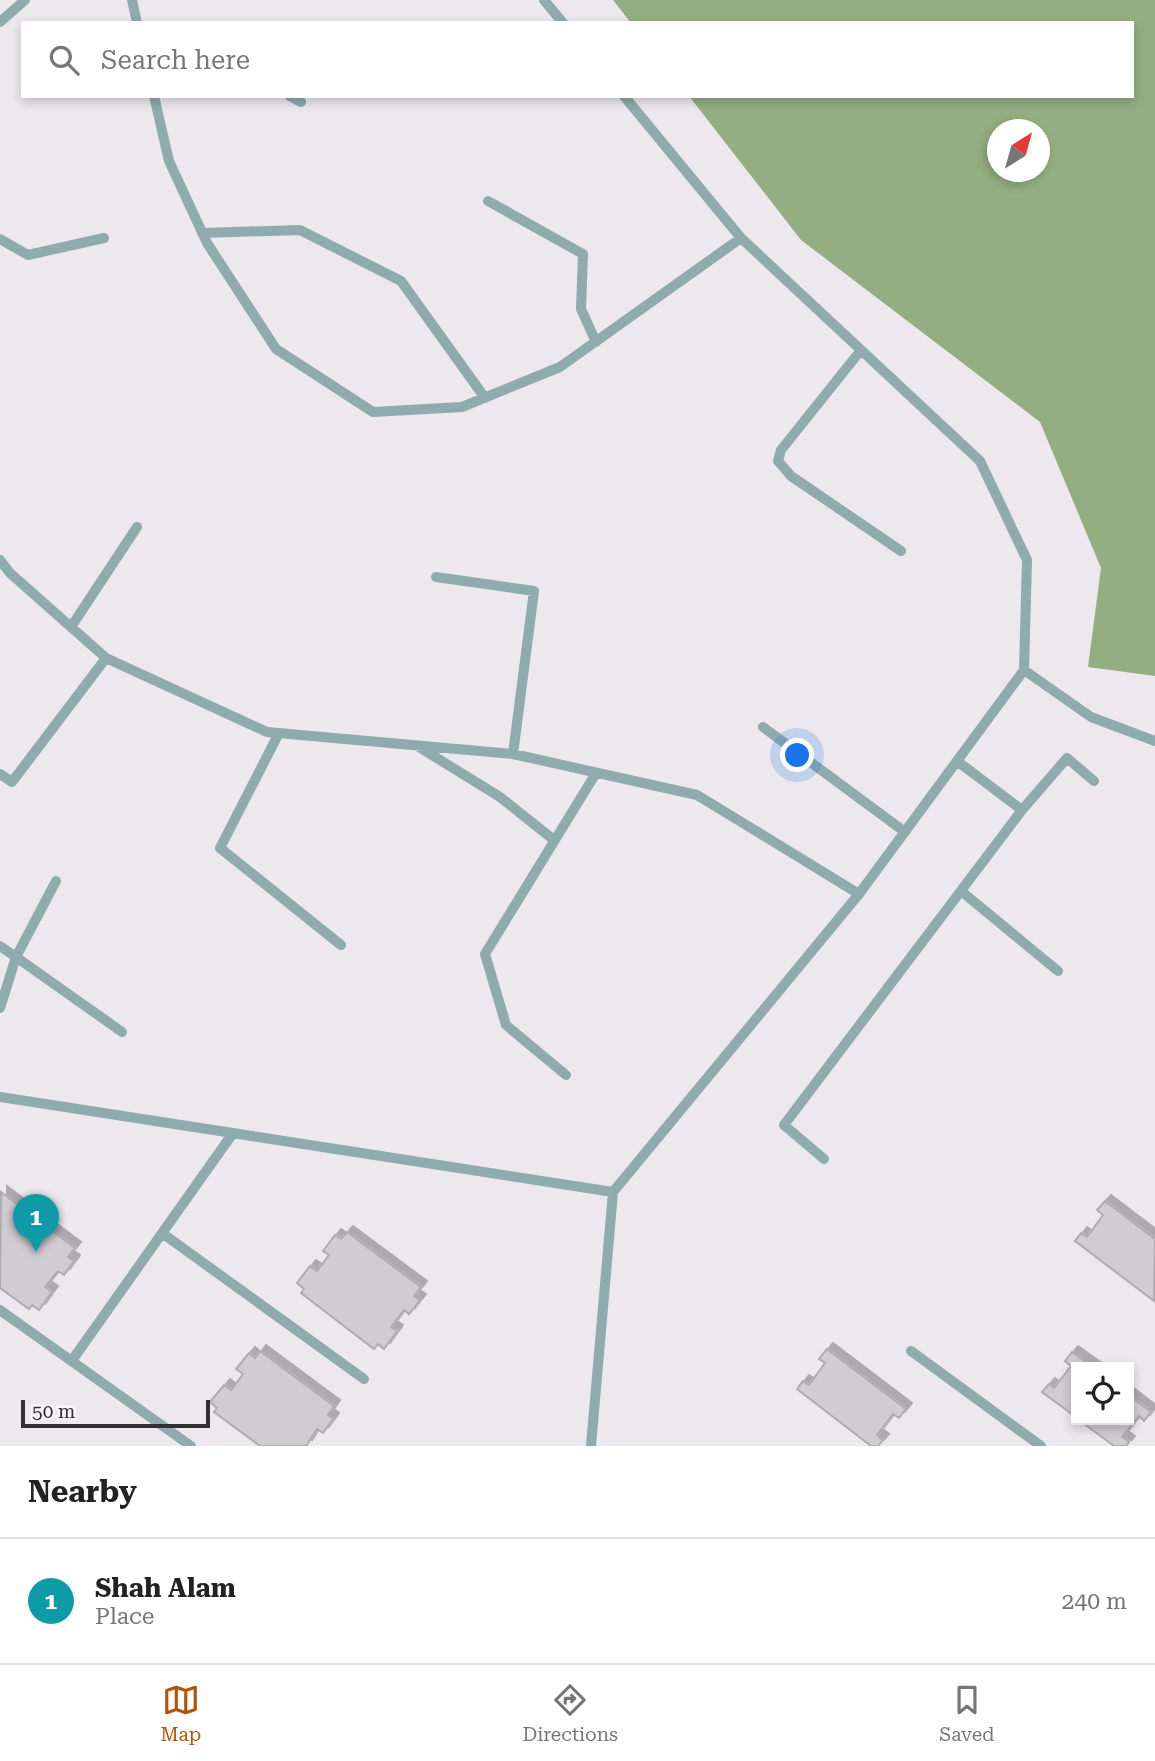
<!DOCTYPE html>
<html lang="en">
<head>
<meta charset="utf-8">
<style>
  :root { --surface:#fff; --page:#f6f6f6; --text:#222; --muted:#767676; --line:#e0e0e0; --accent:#b45309 }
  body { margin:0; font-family:"Roboto Serif",serif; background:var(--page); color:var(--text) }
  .controls { position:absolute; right:21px; bottom:21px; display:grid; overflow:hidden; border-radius:0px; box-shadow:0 4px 10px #0003 }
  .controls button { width:63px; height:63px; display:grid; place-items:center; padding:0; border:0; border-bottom:2px solid var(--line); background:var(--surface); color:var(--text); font:35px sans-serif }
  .compass { position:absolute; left:987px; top:119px; width:63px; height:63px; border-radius:50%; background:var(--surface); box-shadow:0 4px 10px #0003; rotate:37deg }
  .scale { position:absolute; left:21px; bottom:18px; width:189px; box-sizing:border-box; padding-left:7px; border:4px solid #313032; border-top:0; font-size:19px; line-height:24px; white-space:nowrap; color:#313032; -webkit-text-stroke:5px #f9f5fa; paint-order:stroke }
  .you { position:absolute; left:798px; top:756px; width:24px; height:24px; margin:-18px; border:5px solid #fff; border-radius:50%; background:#1a73e8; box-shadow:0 0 0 10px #1a73e833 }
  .badge { display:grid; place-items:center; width:46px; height:46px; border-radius:50%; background:var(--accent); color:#fff; font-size:23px; font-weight:700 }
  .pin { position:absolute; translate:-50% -58px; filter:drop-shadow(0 2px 4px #0008) }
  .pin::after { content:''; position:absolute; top:37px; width:24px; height:21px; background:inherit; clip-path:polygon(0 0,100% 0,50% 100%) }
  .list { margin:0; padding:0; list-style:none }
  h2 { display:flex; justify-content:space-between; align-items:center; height:91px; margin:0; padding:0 28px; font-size:30px }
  h2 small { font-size:23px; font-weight:400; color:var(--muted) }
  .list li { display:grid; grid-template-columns:46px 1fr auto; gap:21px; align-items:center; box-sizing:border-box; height:126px; padding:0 28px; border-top:2px solid var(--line) }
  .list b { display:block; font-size:26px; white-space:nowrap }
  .list p { margin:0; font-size:23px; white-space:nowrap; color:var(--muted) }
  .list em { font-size:23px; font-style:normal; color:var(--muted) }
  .icon { flex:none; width:38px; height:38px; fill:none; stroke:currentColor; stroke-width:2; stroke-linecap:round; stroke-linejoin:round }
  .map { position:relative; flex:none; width:1155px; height:1446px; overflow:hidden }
  .search { position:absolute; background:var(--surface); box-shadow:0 4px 10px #0003; left:21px; right:21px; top:21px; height:77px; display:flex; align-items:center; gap:18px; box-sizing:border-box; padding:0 24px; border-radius:0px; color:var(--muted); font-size:26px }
  .sheet { height:217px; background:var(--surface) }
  nav { display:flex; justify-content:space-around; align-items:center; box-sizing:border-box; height:98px; border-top:2px solid var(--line); background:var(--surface); font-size:19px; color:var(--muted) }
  nav a { display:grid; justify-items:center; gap:4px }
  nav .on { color:var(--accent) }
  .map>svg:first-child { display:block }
  .forest { fill:#93af81; fill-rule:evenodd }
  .building { fill:#d0ccd1; stroke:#afacb0; stroke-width:2; filter:url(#shadow) }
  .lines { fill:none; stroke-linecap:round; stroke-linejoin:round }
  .lane { stroke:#8eabad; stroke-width:10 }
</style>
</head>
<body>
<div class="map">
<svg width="1155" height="1446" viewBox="0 0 1155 1446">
  <defs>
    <filter id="shadow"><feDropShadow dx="6" dy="-6" stdDeviation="0" flood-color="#0004"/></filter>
  </defs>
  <rect width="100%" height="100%" fill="#ece8ed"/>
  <path class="forest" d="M613,0H1155V676L1088,667L1101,568L1040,422L801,240L689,96H1132V23H631ZM998,130H1040V172H998Z"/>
  <path class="building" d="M1,1192L75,1248L68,1257L74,1261L64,1275L58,1271L45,1287L52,1292L39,1310L32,1305L29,1309L0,1288Z
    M1105,1201L1155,1239L1154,1301L1075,1241L1081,1233L1087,1237L1103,1215L1097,1210Z
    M347,1232L421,1287L414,1296L420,1300L409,1314L404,1310L391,1327L397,1331L384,1349L378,1344L374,1349L301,1293L304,1289L297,1283L310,1266L317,1271L329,1255L323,1251L335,1235L341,1239Z
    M827,1349L906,1409L899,1418L893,1414L877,1435L883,1440L878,1446H871L797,1389L803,1381L809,1385L825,1363L819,1359Z
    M260,1351L334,1406L328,1415L333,1419L323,1433L317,1429L306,1446H260L214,1412L217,1408L210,1402L224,1385L231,1390L243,1374L236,1369L249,1353L255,1358Z
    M1072,1352L1093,1367H1076V1417L1042,1392L1049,1384L1054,1388L1071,1366L1065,1361Z
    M1129,1395L1151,1412L1144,1421L1139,1416L1122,1437L1129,1442L1126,1446H1114L1079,1420H1129Z"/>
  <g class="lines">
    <path class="lane" d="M132,0L137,23
      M544,0L563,23
      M0,22L25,0
      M154,96L169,161L207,243L276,349L373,412L462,407L560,367L741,238
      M290,96L301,102
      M488,201L583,254L581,309L596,342
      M202,233L300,230L401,281L485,398
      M0,239L28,255L104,238
      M861,350L781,450L778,461L791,476L901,551
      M0,560L10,573L106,658L267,732L513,754L697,795L859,894
      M436,577L534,591L513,754
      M71,627L137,527
      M1024,670L1091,717L1155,741
      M763,727L905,832
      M279,733L220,848L341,945
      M419,747L500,797L554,840
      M957,761L1022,810
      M0,774L12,782L106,658
      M56,881L16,957L122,1032
      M961,891L1058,971
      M0,946L16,957L0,1008
      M566,1075L506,1025L485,954L596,773
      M0,1097L613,1192
      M824,1159L784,1125L1022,810L1067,758L1094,781
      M162,1233L364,1379
      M0,1310L191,1446
      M911,1351L1041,1446
      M73,1359L233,1133
      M591,1446L613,1192L859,894L1024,670L1027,560L980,461L741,238L624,96"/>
  </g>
</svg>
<div class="controls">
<button><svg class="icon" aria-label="locate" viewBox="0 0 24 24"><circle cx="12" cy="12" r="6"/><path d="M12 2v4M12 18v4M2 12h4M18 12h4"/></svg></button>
</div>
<svg class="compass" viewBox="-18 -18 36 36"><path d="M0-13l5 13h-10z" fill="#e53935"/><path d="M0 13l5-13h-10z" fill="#767676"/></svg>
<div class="scale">50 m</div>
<div class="you"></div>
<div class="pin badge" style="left:36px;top:1252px;background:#0f9aa8">1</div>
<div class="search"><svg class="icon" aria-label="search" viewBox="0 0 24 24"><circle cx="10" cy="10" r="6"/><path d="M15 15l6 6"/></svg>Search here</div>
</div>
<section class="sheet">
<h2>Nearby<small></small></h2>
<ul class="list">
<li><span class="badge" style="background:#0f9aa8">1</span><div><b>Shah Alam</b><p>Place</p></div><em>240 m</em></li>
</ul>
</section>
<nav>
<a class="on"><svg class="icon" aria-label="map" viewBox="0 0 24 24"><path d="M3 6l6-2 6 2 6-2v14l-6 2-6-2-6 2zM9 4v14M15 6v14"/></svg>Map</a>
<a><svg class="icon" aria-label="directions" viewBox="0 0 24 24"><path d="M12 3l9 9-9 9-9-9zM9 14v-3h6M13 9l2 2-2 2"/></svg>Directions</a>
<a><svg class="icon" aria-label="saved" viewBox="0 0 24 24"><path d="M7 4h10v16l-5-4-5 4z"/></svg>Saved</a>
</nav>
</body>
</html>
